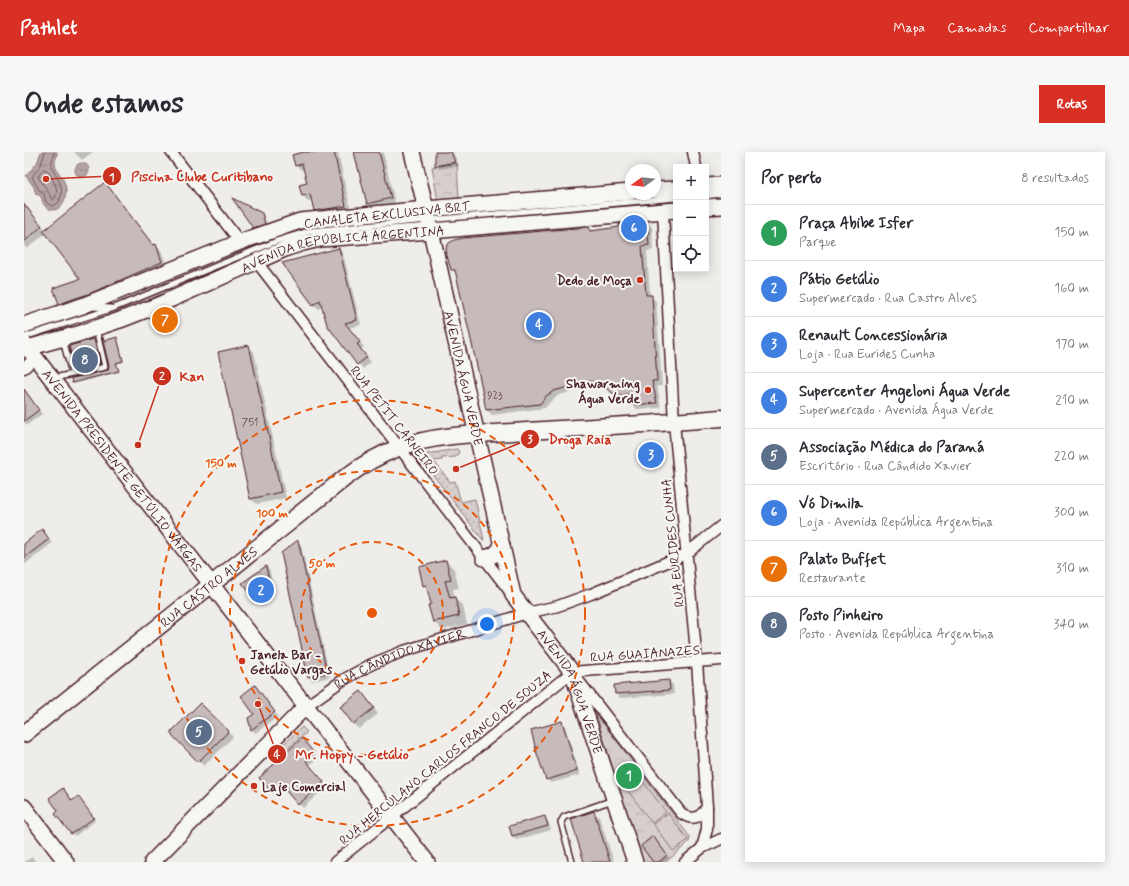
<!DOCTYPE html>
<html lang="pt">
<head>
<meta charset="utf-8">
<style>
  :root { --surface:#fff; --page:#f7f7f7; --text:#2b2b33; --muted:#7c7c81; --line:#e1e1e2; --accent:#d93025 }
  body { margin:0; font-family:Mynerve,sans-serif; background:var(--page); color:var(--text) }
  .controls { position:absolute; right:12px; top:12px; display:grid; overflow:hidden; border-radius:0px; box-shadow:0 2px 10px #0003 }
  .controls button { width:36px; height:36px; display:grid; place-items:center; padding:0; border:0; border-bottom:1px solid var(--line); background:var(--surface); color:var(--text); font:20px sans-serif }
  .compass { position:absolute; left:601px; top:12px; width:36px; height:36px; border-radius:50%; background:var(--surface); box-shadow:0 2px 10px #0003; rotate:255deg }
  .you { position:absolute; left:463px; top:472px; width:14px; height:14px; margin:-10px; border:3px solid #fff; border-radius:50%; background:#1a73e8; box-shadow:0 0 0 6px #1a73e833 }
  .badge { display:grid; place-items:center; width:26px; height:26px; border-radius:50%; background:var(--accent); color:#fff; font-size:13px; font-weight:700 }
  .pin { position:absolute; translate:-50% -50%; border:2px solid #fff; box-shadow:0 1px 4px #0006 }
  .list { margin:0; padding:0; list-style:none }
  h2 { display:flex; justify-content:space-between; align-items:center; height:52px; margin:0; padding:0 16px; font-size:17px }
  h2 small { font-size:13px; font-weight:400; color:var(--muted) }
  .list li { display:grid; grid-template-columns:26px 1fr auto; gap:12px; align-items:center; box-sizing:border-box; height:56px; padding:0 16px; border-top:1px solid var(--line) }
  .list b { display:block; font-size:15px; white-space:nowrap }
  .list p { margin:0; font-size:13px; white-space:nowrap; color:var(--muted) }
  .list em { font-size:13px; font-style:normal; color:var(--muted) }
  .icon { flex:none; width:22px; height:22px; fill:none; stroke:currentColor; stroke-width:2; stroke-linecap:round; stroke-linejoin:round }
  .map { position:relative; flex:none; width:697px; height:710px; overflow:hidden; border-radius:0px }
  header { display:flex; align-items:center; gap:24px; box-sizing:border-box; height:56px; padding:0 20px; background:var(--accent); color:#fff }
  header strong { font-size:19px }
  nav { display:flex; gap:22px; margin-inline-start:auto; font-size:14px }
  .intro { display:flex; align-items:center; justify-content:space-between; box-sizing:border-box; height:96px; padding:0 24px }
  h1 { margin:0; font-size:28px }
  .button { padding:10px 18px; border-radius:0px; background:var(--accent); color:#fff; font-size:14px; font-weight:700 }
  main { display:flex; gap:24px; padding:0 24px }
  aside { flex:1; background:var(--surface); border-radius:0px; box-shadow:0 2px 10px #0003 }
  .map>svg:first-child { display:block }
  .grass { fill:url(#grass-dots); stroke:#90777c }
  .forest { fill:url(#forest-crowns); stroke:#90777c }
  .pitch { fill:#d7cfce; stroke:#90777c }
  .water { fill:url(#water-ripples); stroke:#8a6f74 }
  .shadow { fill:#0003 }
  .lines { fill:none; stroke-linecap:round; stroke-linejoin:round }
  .shore { stroke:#74545c; stroke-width:1 }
  .building { fill:#c6babb; stroke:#4a1f2b }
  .lane-casing { stroke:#4a1f2b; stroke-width:8 }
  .street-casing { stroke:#4a1f2b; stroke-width:13 }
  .secondary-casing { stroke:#4a1f2b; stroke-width:18 }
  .primary-casing { stroke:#4a1f2b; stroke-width:19 }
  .lane { stroke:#f6f6f2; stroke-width:5 }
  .street { stroke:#f6f6f2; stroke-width:10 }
  .secondary { stroke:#f6f6f2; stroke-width:15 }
  .primary { stroke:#f6f6f2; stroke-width:16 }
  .ring { fill:none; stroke:#e8590c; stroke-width:2; stroke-dasharray:7 5 }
  .poi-dot { fill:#c8321e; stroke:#f6f6f2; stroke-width:1.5 }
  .labels { text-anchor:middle; stroke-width:4; stroke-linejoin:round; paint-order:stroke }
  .number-label { font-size:11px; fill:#69464f }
  .street-label { font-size:13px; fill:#4a1f2b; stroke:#f6f6f2 }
  .poi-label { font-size:13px; font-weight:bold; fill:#4a1f2b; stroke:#f6f6f2; text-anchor:end }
  .centre { fill:#e8590c; stroke:#f6f6f2; stroke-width:2 }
  .ring-label { font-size:12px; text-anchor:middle; font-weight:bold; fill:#e8590c; stroke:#f6f6f2; stroke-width:4; stroke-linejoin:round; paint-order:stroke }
  .leader { fill:none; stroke:#c8321e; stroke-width:1.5 }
  .callout-dot { fill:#c8321e; stroke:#f6f6f2; stroke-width:1.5 }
  .mark-label { font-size:12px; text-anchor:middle; font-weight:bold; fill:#fff }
  .callout-label { font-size:14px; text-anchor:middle; font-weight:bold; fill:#c8321e; stroke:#f6f6f2; stroke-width:4; stroke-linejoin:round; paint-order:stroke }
</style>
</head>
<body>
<header>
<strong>Pathlet</strong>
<nav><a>Mapa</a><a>Camadas</a><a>Compartilhar</a></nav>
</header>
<div class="intro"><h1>Onde estamos</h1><a class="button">Rotas</a></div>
<main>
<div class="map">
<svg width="697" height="710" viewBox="0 0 697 710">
  <defs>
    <pattern id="grass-dots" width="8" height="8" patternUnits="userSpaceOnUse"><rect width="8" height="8" fill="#d7cfce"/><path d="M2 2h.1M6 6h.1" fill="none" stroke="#bab1b1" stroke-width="1.8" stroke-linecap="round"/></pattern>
    <pattern id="forest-crowns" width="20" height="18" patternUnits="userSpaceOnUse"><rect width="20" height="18" fill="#d7cfce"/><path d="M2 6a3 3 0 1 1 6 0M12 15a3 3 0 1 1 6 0" fill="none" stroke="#bab1b1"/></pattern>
    <pattern id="water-ripples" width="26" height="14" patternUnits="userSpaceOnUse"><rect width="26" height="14" fill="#b4a4a5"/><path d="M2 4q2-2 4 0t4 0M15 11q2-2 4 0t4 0" fill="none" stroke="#948587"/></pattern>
  </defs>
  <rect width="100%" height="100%" fill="#efedea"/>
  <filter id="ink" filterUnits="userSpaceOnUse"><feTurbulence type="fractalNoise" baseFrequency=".025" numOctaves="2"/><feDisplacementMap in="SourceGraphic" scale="8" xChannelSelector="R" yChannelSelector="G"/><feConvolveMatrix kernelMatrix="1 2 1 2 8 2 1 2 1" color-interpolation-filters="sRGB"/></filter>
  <g filter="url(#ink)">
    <path class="grass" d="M433,297L435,300L432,305L418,306V308L410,309L426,330L431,329L437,350L451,347L460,388H459L399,310L403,302Z
      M278,575L283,580L255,605L250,601Z"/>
    <path class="forest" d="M433,11L435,47L414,49L408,15Z
      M572,562L666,685L665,690L642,710H618Z"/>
    <path class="pitch" d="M618,628L642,660L628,671L604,639Z
      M644,661L664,688L649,699L629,672Z"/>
    <path class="water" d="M17,0H33C34,5 30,7 31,12C31,20 43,26 42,41C40,61 21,65 17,44L12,42L10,35L2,24L13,11Z
      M51 18a7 7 0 1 1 14 0a7 7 0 1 1-14 0Z"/>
    <path class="shadow" d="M50,0H69L58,8Z
      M278,0H314L327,59L296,63L291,58L288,48L284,49L279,44L284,32L280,17L277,18L272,13Z
      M331,0H359L371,51L349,57L344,51Z
      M412,0H429L435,14L415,17L412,13Z
      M81,32L130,93H132L137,98L143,115L41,156L36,151L58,127L22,81L3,97L0,93V53L22,78Z
      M237,62L240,64L243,74L232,78L229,75Z
      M623,71L628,76L629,98L623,99L626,144L632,149L638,234H633L637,256L613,257L608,252L607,247L600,248L596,246L581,236L570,234L535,243L527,249L521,256L468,263L463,258L433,122L428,117L565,76L568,80Z
      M315,98L319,102L337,173L325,176L340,195L337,197L347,210L339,217L304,173L299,154L295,157L290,153L259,112Z
      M79,186L81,190L94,188L100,210L93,212L95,220L50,232L49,231L85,218L86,214Z
      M70,188L76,213L53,218L46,195Z
      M224,194L230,200L262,346L233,352L227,347Z
      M0,237L18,262L3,273L0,270Z
      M22,383L28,391L0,413V393Z
      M274,390L277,393L306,525L289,529L285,525Z
      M422,409L430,417L435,436L429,437L431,447L439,454L443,472L418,478L410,470L405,453H408L404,437L400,433Z
      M242,415L246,419L249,438L234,449L220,431Z
      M645,529L649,533L650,542L596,546L592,542Z
      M235,539L254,565L231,581L228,577L225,567L232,562Z
      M342,546L354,562L335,577L329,572Z
      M176,552L209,585L180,614L147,581Z
      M537,570L541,574L556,623L527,631L523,627Z
      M281,592L294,606L285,614L303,634L279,656L261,636L252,644L237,626Z
      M57,648L71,669L51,684L32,662Z
      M570,660L575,665L590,710H561Z
      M520,665L524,669L527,678L492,688L488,684Z
      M631,688L645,706L640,710H630Z
      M8,705L12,710H0Z"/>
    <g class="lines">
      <path class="shore" d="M21,0L17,13L8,25L15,38L20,42L22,50L26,53L29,54L35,50C42,33 33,28 27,14L30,0
        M20,17L23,18C28,27 38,38 29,48L27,47C25,38 19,33 14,25Z"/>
    </g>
    <path class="building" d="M280,0H310L322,54L290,59L286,42L278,44L275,33L283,31L278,12L271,14L268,3Z
      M330,0H355L367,46L343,52Z
      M411,0H427L431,10L411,14Z
      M81,30L129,93L132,92L138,110L67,141L35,152L29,136L56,127L19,79Z
      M208,46L238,61L241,72L229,76Z
      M0,52L18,74L0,90Z
      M623,70L625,93L618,94L622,143H628L633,229H628L633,251L607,253L605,242L595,243L590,242L574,231L565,229L530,239L522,244L516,252L462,258L457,232L431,118H427L423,104L422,96L425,91L430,88L439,86L565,75L566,79L595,75V72Z
      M315,96L333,168L321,171L336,190L333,192L343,205L333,213L303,173L296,148L289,153L258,111Z
      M78,185H79L80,189L93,185L99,209L92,211L95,219L48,231L47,226L84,218L85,214Z
      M70,187L76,212L51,217L45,194Z
      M225,193L257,340L226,347L194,200Z
      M0,237L15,258L0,269Z
      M18,377L25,387L0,406V392Z
      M274,388L303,521L284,525L257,401Z
      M422,408L427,428L421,429L426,446L431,445L435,464L409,470L404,453L407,452L402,433L399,434L395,415Z
      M242,414L246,434L229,445L218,431Z
      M645,528L646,538L591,542L590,533Z
      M231,533L251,560L227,578L224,566L230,562L217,544Z
      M337,539L350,556L329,572L316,555Z
      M176,551L205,579L174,610L146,581Z
      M538,569L553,619L522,628L513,602L507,578Z
      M278,586L290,601L282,609L300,630L274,653L257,633L248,641L235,626Z
      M39,636L48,649L54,644L70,666L47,682L31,662L34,659L25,646Z
      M570,659L586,710H560L547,667Z
      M521,664L524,674L488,684L485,674Z
      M629,684L643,703L635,710H629L617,694Z"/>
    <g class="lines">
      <g class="lane-casing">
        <path id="lane" d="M682,44L697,42
          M69,155L87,156
          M0,185L90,156L253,89L285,79L404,68L652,46
          M39,188L48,222
          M30,226L81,215L72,177
          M548,710L537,670L540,665L589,648"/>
      </g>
      <g class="street-casing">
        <g id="street">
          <path d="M147,0L216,90"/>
          <path d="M669,0L672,15"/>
          <path d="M639,59L650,271L673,510L683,655V677L678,696"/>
          <path d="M232,109L487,441"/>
          <path d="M0,216L11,206"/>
          <path d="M548,520L697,508"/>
          <path d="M554,528L657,661C669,669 675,667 683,655"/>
          <path id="s1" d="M282,554L319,528L348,512L380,499L503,461L534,454L567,442L662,402L697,374"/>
          <path d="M311,710L548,520"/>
          <path d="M661,710L678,696L697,687"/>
        </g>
      </g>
      <g class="secondary-casing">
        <g id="secondary">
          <path id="s2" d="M388,0L402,57L489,443L548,520L611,710"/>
          <path d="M682,34L697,33"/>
          <path d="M631,38L652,37"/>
          <path d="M682,55L697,54"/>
          <path d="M0,173L58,154L216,90L276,69L402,57L607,40"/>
          <path id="s3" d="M0,191L403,710"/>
          <path id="s4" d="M0,197L54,182L96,168L132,154L263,96L279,91L296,87L407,79L652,58"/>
          <path d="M460,406C469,404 473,402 478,394"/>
          <path d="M0,655L42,710"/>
          <path d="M128,710L282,554"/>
        </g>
      </g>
      <g class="primary-casing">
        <g id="primary">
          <path id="s5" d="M0,582L322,325C338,313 355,303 374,296C410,283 450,282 488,280C558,275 627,273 697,266"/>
        </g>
      </g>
      <use href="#lane" class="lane"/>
      <use href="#street" class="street"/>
      <use href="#secondary" class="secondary"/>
      <use href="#primary" class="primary"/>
    </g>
  </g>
  <g class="ring">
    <circle cx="348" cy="461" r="71"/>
    <circle cx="348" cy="461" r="142"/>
    <circle cx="348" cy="461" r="213"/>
  </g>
  <g class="poi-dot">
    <circle cx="616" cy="128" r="4"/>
    <circle cx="624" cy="238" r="4"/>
    <circle cx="218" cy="509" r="4"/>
    <circle cx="230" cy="634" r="4"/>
  </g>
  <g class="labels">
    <g class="number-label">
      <text x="471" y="247">923</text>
      <text x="226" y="274">751</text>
    </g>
    <g class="street-label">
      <text transform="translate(363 62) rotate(-6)" y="5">CANALETA EXCLUSIVA BRT</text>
      <text dy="5" stroke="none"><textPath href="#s4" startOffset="337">AVENIDA REPÚBLICA ARGENTINA</textPath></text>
      <text dy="5" stroke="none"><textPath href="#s2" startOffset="232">AVENIDA ÁGUA VERDE</textPath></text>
      <text transform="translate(371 268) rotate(52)" y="5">RUA PETIT CARNEIRO</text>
      <text dy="5" stroke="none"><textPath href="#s3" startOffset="161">AVENIDA PRESIDENTE GETÚLIO VARGAS</textPath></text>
      <text transform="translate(648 391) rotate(-96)" y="5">RUA EURIDES CUNHA</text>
      <text dy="5" stroke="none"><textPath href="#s5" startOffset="236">RUA CASTRO ALVES</textPath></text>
      <text transform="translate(621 501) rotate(-4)" y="5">RUA GUAIANAZES</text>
      <text dy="5" stroke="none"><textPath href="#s1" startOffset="106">RUA CÂNDIDO XAVIER</textPath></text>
      <text dy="5" stroke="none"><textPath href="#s2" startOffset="568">AVENIDA ÁGUA VERDE</textPath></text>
      <text transform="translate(421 605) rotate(-39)" y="5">RUA HERCULANO CARLOS FRANCO DE SOUZA</text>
    </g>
    <g class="poi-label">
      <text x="608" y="133">Dedo de Moça</text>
      <text x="616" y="236">Shawarming<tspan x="616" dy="15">Água Verde</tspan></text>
      <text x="226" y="507" text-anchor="start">Janela Bar -<tspan x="226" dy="15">Getúlio Vargas</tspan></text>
      <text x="238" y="639" text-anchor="start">Laje Comercial</text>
    </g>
  </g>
  <circle cx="348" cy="461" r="6" class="centre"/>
  <g class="ring-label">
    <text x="197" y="315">150 m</text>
    <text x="248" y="365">100 m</text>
    <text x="298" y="415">50 m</text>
  </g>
  <path class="leader" d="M22 27L88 24M114 293L138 224M432 317L506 287M234 552L253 602"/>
  <g class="callout-dot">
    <circle cx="22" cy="27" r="4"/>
    <circle cx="114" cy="293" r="4"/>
    <circle cx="432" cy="317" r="4"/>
    <circle cx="234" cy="552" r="4"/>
    <circle cx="88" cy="24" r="10"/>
    <circle cx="138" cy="224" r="10"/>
    <circle cx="506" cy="287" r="10"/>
    <circle cx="253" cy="602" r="10"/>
  </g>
  <g class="mark-label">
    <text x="88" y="29">1</text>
    <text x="138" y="228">2</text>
    <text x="506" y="291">3</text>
    <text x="253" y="606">4</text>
  </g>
  <g class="callout-label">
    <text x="178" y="29">Piscina Clube Curitibano</text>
    <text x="168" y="229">Kan</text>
    <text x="556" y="292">Droga Raia</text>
    <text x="328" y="607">Mr. Hoppy - Getúlio</text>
  </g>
</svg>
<div class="controls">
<button>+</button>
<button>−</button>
<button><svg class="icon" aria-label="locate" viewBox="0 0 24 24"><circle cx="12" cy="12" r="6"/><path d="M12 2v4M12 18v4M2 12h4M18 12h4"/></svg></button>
</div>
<svg class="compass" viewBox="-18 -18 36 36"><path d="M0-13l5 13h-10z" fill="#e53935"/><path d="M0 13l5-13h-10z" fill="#7c7c81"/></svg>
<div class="you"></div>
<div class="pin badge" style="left:605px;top:624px;background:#2e9e5b">1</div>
<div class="pin badge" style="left:237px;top:438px;background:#3f7fe0">2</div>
<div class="pin badge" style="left:627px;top:303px;background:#3f7fe0">3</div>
<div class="pin badge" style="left:515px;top:173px;background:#3f7fe0">4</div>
<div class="pin badge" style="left:175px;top:580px;background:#5c6f8a">5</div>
<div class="pin badge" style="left:610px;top:76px;background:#3f7fe0">6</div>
<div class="pin badge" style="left:141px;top:168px;background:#e8710a">7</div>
<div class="pin badge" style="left:61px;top:208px;background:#5c6f8a">8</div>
</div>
<aside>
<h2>Por perto<small>8 resultados</small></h2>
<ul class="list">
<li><span class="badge" style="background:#2e9e5b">1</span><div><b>Praça Abibe Isfer</b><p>Parque</p></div><em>150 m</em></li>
<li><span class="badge" style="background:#3f7fe0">2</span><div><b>Pátio Getúlio</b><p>Supermercado · Rua Castro Alves</p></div><em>160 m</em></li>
<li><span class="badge" style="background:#3f7fe0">3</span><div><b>Renault Concessionária</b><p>Loja · Rua Eurides Cunha</p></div><em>170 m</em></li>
<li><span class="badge" style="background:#3f7fe0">4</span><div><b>Supercenter Angeloni Água Verde</b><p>Supermercado · Avenida Água Verde</p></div><em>210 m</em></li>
<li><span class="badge" style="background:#5c6f8a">5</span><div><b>Associação Médica do Paraná</b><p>Escritório · Rua Cândido Xavier</p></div><em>220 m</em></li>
<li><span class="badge" style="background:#3f7fe0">6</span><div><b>Vó Dimila</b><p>Loja · Avenida República Argentina</p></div><em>300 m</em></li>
<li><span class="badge" style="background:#e8710a">7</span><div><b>Palato Buffet</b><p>Restaurante</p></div><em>310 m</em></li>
<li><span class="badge" style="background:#5c6f8a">8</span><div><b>Posto Pinheiro</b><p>Posto · Avenida República Argentina</p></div><em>340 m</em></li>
</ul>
</aside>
</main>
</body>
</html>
